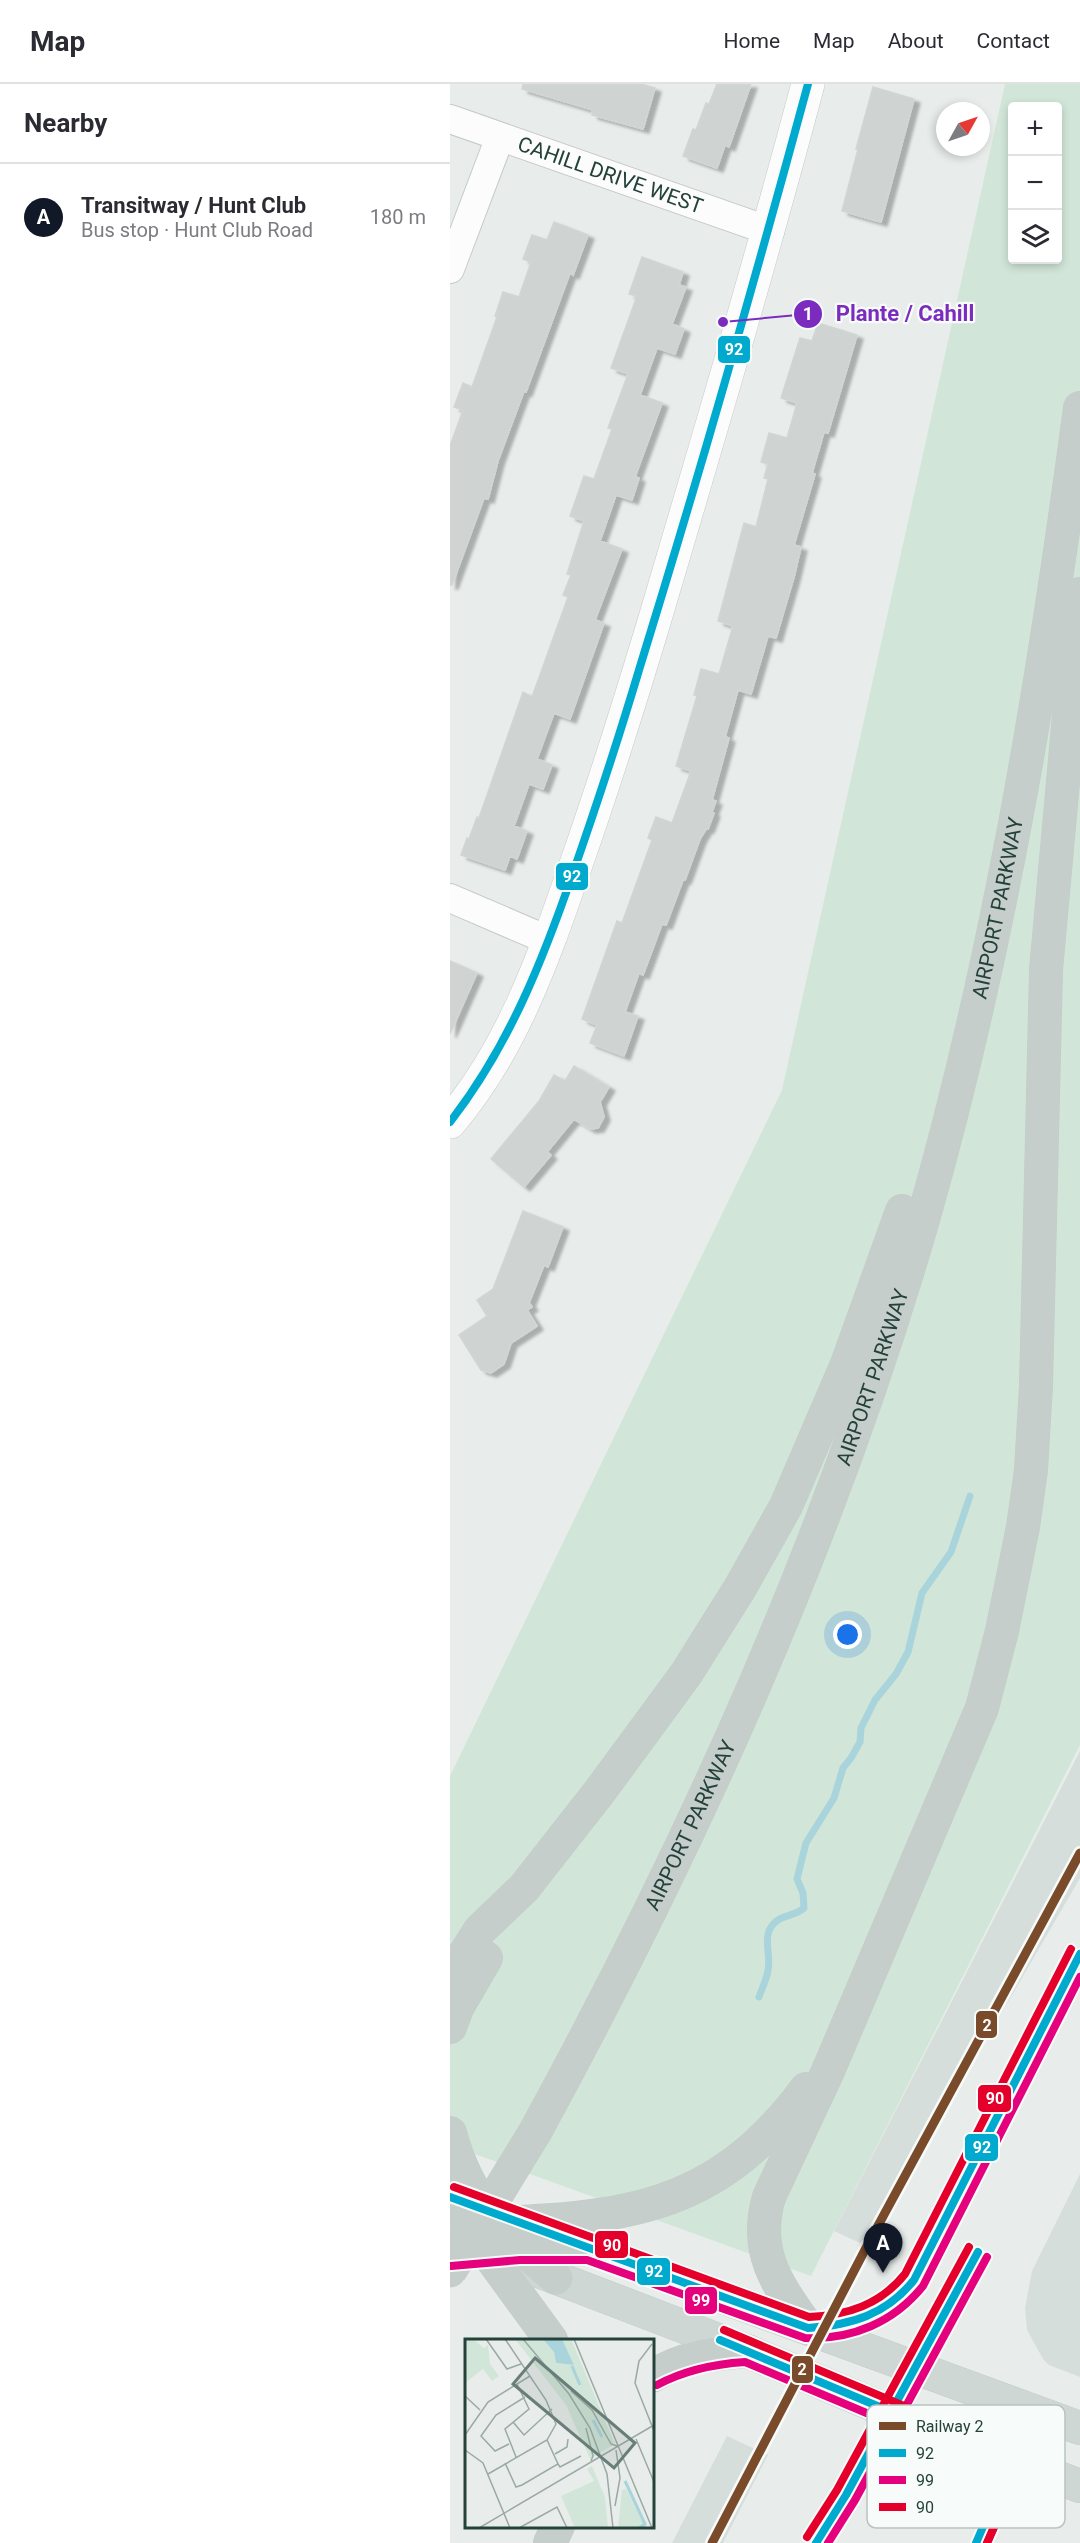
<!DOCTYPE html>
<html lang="en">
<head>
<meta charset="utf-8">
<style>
  :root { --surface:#fff; --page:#f2f2f3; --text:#2b2b33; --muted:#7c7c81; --line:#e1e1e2; --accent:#111827 }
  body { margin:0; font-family:Roboto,sans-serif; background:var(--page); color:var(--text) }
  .controls { position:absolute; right:18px; top:18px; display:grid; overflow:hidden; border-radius:6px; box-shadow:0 3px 9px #0003 }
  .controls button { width:54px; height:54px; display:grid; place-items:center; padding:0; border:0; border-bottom:2px solid var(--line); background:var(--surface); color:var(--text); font:30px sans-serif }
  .compass { position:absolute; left:486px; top:18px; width:54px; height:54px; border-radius:50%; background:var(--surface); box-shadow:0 3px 9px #0003; rotate:50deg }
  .you { position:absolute; left:398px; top:1551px; width:21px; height:21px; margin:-15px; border:4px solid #fff; border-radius:50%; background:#1a73e8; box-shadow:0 0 0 9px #1a73e833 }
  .badge { display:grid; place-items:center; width:39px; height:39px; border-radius:50%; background:var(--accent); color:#fff; font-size:20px; font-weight:700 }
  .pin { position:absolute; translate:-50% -50px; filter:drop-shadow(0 2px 3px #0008) }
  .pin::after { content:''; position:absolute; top:32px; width:21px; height:18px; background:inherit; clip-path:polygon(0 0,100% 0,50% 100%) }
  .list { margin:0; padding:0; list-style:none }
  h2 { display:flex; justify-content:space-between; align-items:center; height:78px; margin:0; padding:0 24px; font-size:26px }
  h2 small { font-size:20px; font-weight:400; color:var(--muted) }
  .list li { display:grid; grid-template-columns:39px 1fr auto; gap:18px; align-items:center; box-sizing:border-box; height:108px; padding:0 24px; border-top:2px solid var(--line) }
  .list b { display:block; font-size:22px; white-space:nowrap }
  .list p { margin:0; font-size:20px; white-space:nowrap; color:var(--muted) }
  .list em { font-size:20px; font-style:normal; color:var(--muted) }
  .icon { flex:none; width:33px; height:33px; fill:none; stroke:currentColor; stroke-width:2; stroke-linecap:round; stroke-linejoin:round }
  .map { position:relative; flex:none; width:630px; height:2459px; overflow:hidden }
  header { display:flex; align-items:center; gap:36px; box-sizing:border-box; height:84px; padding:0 30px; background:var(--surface); border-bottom:2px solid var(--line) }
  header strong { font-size:28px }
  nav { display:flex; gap:33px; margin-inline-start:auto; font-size:21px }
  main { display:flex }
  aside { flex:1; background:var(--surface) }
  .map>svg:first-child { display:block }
  .built { fill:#d6dedb }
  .green { fill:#d1e6d8; fill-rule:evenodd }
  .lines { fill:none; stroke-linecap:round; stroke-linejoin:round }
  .stream { stroke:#a9d4db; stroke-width:7 }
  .building { fill:#cfd4d2; stroke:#d1d6d4; stroke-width:1.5; filter:url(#shadow) }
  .minor-casing { stroke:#c5cac8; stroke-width:30 }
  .tertiary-casing { stroke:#c5cac8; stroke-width:34 }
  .primary-casing { stroke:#c3ccc9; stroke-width:34 }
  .trunk-casing { stroke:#c3ccc9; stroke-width:34 }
  .minor { stroke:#fcfcfc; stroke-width:28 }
  .tertiary { stroke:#fcfcfc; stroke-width:33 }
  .primary { stroke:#cfd7d5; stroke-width:33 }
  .trunk { stroke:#c6cecc; stroke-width:33 }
  .trunk-bridge-casing { stroke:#c3ccc9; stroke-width:34; stroke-linecap:butt }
  .trunk-bridge { stroke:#c6cecc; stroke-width:33 }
  .bus-1-casing { stroke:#f7fbf9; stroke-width:12 }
  .bus-2-casing { stroke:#f7fbf9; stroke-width:12 }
  .bus-3-casing { stroke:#f7fbf9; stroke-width:12 }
  .bus-1 { stroke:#00a9ce; stroke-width:8 }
  .bus-2 { stroke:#e5007d; stroke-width:8 }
  .bus-3 { stroke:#e4002b; stroke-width:8 }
  .rail-1-casing { stroke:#f7fbf9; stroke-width:14 }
  .rail-1 { stroke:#7a4b2a; stroke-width:9 }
  .labels { text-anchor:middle; stroke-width:4.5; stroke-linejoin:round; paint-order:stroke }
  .street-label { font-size:21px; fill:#24423a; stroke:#f7fbf9 }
  .inset-river { fill:none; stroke:#a9d4db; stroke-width:3 }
  .inset-road { fill:none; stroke:#9aa9a4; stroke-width:1.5 }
  .view { fill:#697e78; fill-opacity:0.15; stroke:#697e78; stroke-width:3 }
  .inset-edge { fill:none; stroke:#24423a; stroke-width:3 }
  .key { fill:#f7fbf9; stroke:#b8c4c0; stroke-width:1.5 }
  .key-label { font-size:16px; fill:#24423a }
  .leader { fill:none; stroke:#7b2cbf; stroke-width:2 }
  .callout-dot { fill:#7b2cbf; stroke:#f7fbf9; stroke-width:2 }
  .mark-label { font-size:18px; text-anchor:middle; font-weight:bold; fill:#fff }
  .callout-label { font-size:22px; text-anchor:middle; font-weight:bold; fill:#7b2cbf; stroke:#f7fbf9; stroke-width:4.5; stroke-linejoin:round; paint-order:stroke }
  .line-badge { stroke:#f7fbf9; stroke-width:2 }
  .badge-label { font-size:16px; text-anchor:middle; font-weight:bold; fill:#fff }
</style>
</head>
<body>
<header>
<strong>Map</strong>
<nav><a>Home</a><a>Map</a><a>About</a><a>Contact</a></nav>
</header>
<main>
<aside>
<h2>Nearby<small></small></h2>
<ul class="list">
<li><span class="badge">A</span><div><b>Transitway / Hunt Club</b><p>Bus stop · Hunt Club Road</p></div><em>180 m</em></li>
</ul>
</aside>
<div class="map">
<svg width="630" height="2459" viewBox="0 0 630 2459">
  <defs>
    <filter id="shadow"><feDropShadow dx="6" dy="4" stdDeviation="1.5" flood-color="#0004"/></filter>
  </defs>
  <rect width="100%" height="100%" fill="#e8edeb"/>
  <path class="built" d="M630,1667V1794L519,1985L423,2165L384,2147Z
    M630,2090V2293L599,2281L593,2275L577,2246L575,2224L582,2187Z
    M277,2352L318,2371L273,2459H222Z"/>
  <path class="green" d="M555,0H630V1661L361,2192L0,2061V1692L332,1006ZM562,22H608V176H562Z"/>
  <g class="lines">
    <path class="stream" d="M309,1913C312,1904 317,1895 318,1886C322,1869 309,1849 328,1836C336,1831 346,1831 354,1824L353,1809L347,1795L356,1759L384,1714L393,1684L401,1674L410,1658L411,1644L425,1616L446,1590L458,1568L472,1509L501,1468L520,1412"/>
  </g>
  <path class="building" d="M73,0H191L205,4L193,45L142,31L143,26L72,5Z
    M267,0H301L279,63L275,61L267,84L233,72L243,45L246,46L256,19L259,20Z
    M423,3L464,15L431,138L392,127L408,65H406Z
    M104,138L138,151L123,191L120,189L76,308L74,307L48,377L38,415L34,414L2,501H0V362L13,326L4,323L13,299L22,303L47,233L45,232L53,208L69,213L81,178L73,175L82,151L97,156Z
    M192,173L233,188L229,201L236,203L222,240L234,245L225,270L207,264L190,311L212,319L185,393L189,394L182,416L166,411L150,457L172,465L145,536L154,539L120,635L104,629L87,675L102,681L93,705L79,700L64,742L77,747L67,775L60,772L55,786L11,771L17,754L19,755L27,733L29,734L73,608L82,613L118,513L113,511L121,491L117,490L134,437L120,432L134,392L144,395L162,345L158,344L178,290L161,284L187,212L179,210Z
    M368,239L407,251L378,349L374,348L362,389L365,390L344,461L351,463L344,493L326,554L318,552L301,610L288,606L275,653L279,654L262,716L266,717L262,728L264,729L258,745H256L250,755L235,796H233L216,841L212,840L193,891L189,889L175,928L188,932L174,972L140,959L147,941L132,935L167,837L172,839L202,756L198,754L206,733L222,739L241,687L226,682L247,612L244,611L251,585L269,590L283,542L268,537L294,439L306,443L318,395L314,394L318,380L311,378L319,349L337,354L347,319L331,314L350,254L362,257Z
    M0,877L27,889L0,950Z
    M124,982L159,1003L150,1018L154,1033L148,1044L140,1045L124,1035L97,1068L101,1071L74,1103L41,1075L89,1017L104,991L115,997Z
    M73,1127L113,1143L98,1183L94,1181L79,1219L82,1223L77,1226L87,1242L61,1259L54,1280L41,1289L31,1286L9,1251L37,1232L27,1216L43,1205Z"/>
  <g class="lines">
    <g class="minor-casing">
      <g id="minor">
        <path id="s1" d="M0,35L320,147"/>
        <path d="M0,185L50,53"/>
        <path d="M0,814L100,857"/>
      </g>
    </g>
    <g class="tertiary-casing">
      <path id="tertiary" d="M0,1038C62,965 93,875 124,786C153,704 179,621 204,538C257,359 310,180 358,0"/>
    </g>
    <g class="primary-casing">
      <path id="primary" d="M111,2154L630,2344
        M78,2183L297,2267L478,2344L630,2402"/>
    </g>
    <g class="trunk-casing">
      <g id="trunk">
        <path d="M0,1893L30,1846L74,1804L150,1707L236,1590L290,1504L336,1422L397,1280L452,1127"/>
        <path d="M0,1943L7,1924L36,1874"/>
        <path id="s2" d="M85,2048C244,1757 382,1452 474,1132C549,868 594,596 630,324"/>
        <path d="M0,2049C18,2116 53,2152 106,2194"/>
        <path d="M5,2129L36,2167L101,2256"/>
        <path d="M0,2141C152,2134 256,2140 356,2005"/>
        <path d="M60,2166L139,2165"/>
        <path d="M358,2244C327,2200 303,2168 319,2113L378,1987L532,1624L552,1547L573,1443L581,1386L586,1302L596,886L630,510"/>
        <path d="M202,2292C234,2273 261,2270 297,2267"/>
        <path d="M100,2459L108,2442"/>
      </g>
    </g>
    <use href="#minor" class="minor"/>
    <use href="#tertiary" class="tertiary"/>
    <use href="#primary" class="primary"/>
    <use href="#trunk" class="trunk"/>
    <g class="trunk-bridge-casing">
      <path id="trunk-bridge" d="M0,2187L85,2048"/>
    </g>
    <use href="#trunk-bridge" class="trunk-bridge"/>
    <g class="bus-1-casing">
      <path id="bus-1" d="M0,1038C59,962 93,876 124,786C147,720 169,653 189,586C249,392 305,196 358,0
        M0,2113L358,2244C401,2241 436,2231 464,2196L630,1870
        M270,2256L561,2378L526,2459
        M366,2459L396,2411L528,2168"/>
    </g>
    <g class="bus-2-casing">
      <path id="bus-2" d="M1,2182L70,2176H137L355,2254C402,2256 444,2238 473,2202L630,1893
        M207,2301C235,2286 264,2280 295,2278L557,2388
        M378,2459L405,2416L537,2173
        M537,2459L571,2382"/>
    </g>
    <g class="bus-3-casing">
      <path id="bus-3" d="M4,2103L359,2233C398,2231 430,2221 455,2190L621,1865
        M274,2246L568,2370L571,2375V2381L537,2459
        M357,2453L387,2406L519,2163"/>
    </g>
    <use href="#bus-1" class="bus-1"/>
    <use href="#bus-2" class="bus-2"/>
    <use href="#bus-3" class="bus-3"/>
    <g class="rail-1-casing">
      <path id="rail-1" d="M262,2459L417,2162L630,1769"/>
    </g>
    <use href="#rail-1" class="rail-1"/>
  </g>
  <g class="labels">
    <g class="street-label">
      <text dy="7" stroke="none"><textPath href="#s1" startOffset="170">CAHILL DRIVE WEST</textPath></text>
      <text dy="7" stroke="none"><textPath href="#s2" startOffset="1314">AIRPORT PARKWAY</textPath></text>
      <text dy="7" stroke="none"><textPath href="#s2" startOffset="828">AIRPORT PARKWAY</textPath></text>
      <text dy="7" stroke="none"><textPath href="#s2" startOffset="344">AIRPORT PARKWAY</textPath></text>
    </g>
  </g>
  <g transform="translate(15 2255)">
    <rect width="189" height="189" fill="#e8edeb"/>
    <path d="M0,0H8L19,9L23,6L25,25L34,37L27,42L18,30L0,44ZM50,0H78L89,13L91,24L109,26L97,0H106L150,105L125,120L101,66ZM127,127L140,158L143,189H110L96,157L129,142L122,130ZM161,150L178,183L183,189H153L157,151Z" fill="#d1e6d8"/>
    <path d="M78,0H97L109,26L91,24L89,13Z" fill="#a9d4db"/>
    <path class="inset-river" d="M107,27L115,46M128,81L137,98M160,142L180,185L174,189"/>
    <path class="inset-road" d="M21,0L42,30L56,25M58,0L104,55L125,89L142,135L148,189M109,0L187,189M187,5L174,22L170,44L189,92M106,52L127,71L146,105L152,107M0,57L15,71M48,83L59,96L87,70M121,89L128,117L126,122M0,96L23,63L65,37M171,100L189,143M44,105L30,112L16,97L31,76L60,58M0,111L18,124L45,189M90,115L102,108L103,100M51,118L40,90L64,70L52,45M40,124L51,148L57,146L93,125L82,101M93,125L95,128L116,117M23,135L82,101L91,85L81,61L40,0M150,167L155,139L151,111M14,189L189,86M54,189L92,168L102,189"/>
    <path class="view" d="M70,19L170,104L149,129L48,45Z"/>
    <rect width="189" height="189" class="inset-edge"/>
  </g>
  <rect x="417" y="2321" width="198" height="123" rx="9" class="key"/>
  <rect x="429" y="2338" width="27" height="8" fill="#7a4b2a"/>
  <rect x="429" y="2365" width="27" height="8" fill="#00a9ce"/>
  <rect x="429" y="2392" width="27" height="8" fill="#e5007d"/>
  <rect x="429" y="2419" width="27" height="8" fill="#e4002b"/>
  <g class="key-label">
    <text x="466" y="2348">Railway 2</text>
    <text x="466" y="2375">92</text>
    <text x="466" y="2402">99</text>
    <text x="466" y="2429">90</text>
  </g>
  <path class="leader" d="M273 238L358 230"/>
  <g class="callout-dot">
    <circle cx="273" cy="238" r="6"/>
    <circle cx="358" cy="230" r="15"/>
  </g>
  <g class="mark-label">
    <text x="358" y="236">1</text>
  </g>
  <g class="callout-label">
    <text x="455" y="237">Plante / Cahill</text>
  </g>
  <g class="line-badge">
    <rect x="267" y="251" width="34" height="29" rx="6" fill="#00a9ce"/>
    <rect x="105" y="778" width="34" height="29" rx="6" fill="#00a9ce"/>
    <rect x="525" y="1926" width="23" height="29" rx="6" fill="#7a4b2a"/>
    <rect x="527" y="2000" width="35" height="29" rx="6" fill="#e4002b"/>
    <rect x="514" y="2049" width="35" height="29" rx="6" fill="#00a9ce"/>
    <rect x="144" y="2146" width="35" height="29" rx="6" fill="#e4002b"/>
    <rect x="186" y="2173" width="35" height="29" rx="6" fill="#00a9ce"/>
    <rect x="234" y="2202" width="34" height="29" rx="6" fill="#e5007d"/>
    <rect x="341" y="2271" width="23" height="29" rx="6" fill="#7a4b2a"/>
  </g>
  <g class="badge-label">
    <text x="284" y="271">92</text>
    <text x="122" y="798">92</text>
    <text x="537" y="1947">2</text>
    <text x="545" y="2020">90</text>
    <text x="532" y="2069">92</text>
    <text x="162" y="2167">90</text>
    <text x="204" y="2193">92</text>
    <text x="251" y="2222">99</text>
    <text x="352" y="2291">2</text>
  </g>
</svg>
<div class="controls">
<button>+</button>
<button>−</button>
<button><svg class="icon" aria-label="layers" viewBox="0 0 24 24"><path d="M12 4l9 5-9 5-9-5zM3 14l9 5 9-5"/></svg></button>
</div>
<svg class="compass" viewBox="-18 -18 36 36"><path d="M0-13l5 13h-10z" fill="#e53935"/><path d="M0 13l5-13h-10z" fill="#7c7c81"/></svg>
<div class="you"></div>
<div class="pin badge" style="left:433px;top:2189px">A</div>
</div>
</main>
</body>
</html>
